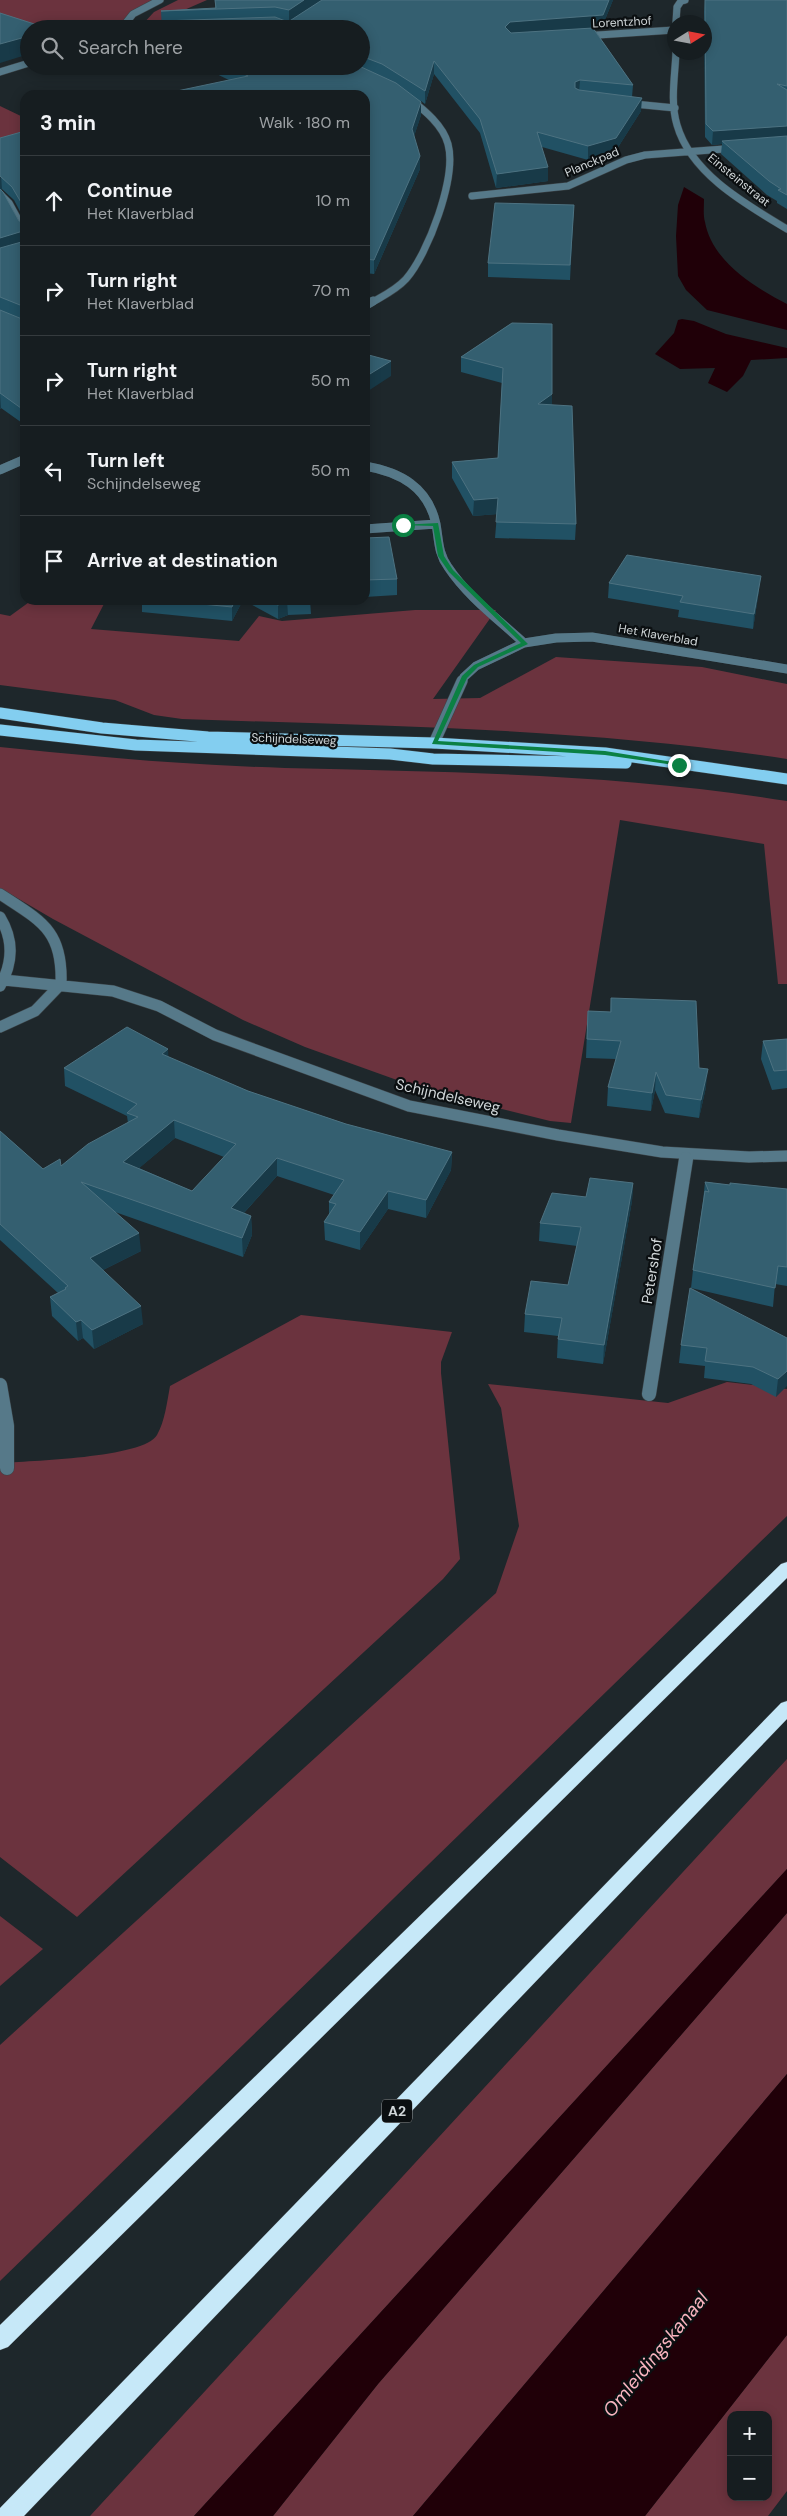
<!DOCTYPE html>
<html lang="en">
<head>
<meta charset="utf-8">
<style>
  :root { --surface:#161d20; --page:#1f2629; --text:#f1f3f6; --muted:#9ea2a5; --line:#353b3e }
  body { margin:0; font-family:"DM Sans",sans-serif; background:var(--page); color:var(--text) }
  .controls { position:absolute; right:15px; bottom:15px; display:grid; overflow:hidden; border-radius:10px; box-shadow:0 2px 12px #0003 }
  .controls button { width:45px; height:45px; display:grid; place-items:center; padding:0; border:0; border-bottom:1px solid var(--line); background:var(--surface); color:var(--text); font:25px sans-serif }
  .compass { position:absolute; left:667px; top:15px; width:45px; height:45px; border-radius:50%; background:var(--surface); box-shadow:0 2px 12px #0003; rotate:79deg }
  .stop { position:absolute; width:15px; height:15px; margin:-11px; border:4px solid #0b8043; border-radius:50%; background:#fff }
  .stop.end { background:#0b8043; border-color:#fff; box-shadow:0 1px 5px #0008 }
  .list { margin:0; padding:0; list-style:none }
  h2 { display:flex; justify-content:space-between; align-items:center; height:65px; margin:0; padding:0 20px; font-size:21px }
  h2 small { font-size:16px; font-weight:400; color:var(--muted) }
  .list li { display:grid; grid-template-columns:32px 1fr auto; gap:15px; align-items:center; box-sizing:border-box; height:90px; padding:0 20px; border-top:1px solid var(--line) }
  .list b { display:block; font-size:19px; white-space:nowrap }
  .list p { margin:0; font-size:16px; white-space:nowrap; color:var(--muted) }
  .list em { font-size:16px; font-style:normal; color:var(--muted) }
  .icon { flex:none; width:28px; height:28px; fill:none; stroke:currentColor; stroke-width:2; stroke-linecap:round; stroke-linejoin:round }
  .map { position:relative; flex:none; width:787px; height:2516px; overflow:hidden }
  .search { position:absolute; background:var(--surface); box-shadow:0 2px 12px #0003; left:20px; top:20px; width:350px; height:55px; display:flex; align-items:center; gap:12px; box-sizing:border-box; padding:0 18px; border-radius:28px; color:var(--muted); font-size:19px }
  .panel { position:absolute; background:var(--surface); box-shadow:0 2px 12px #0003; left:20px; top:90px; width:350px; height:515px; border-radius:15px }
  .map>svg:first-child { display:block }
  .green { fill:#6b333e; fill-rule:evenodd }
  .water { fill:#200008 }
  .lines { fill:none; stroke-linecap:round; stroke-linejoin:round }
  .minor-far3-casing { stroke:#3b4347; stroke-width:8 }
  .minor-far2-casing { stroke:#3b4347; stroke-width:9 }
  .minor-far1-casing { stroke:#3b4347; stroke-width:12 }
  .minor-casing { stroke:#3b4347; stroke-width:15 }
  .major-casing { stroke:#3b4347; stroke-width:12 }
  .highway-casing { stroke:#3b4347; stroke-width:1 }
  .minor-far3 { stroke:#567989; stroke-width:7 }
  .minor-far2 { stroke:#567989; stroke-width:9 }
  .minor-far1 { stroke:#567989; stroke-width:11 }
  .minor { stroke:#567989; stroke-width:14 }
  .major { stroke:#83cef0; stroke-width:11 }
  .highway { fill:#c6e8f8; fill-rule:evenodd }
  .wall { fill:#215164; fill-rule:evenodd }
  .shaded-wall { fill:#183a48 }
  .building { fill:#345f70; stroke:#4d7281; fill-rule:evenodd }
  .route { fill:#0b8043 }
  .labels { text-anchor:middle; stroke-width:4.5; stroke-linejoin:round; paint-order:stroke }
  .far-street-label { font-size:12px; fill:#d1d7d9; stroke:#0b0f11 }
  .shield { fill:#0b0f11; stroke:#969b9d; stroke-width:1 }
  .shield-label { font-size:14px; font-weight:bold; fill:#d1d7d9 }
  .street-label { font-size:15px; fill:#d1d7d9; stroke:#0b0f11 }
  .near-water-label { font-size:19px; font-style:italic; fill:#f8b4bf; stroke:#0b0f11 }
</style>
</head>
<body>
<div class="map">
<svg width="787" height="2516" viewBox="0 0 787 2516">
  <rect width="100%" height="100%" fill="#1e272b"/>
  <path class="green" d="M0,0H158L150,4L120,29H33L0,17Z
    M178,0H207L159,21L156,26H141L154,12Z
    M0,106L25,118V140L0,147Z
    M32,600H106L91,629L239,641L259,616L282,621L415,610H496L433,699L480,698L556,657L702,667L787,684V759C587,728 384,726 182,719L154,715L115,700L0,685V614L10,616Z
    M0,747C95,757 189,765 285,768C453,772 620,774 787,801V984H778L764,844L620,820L571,1123L550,1121L422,1089L305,1047L243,1020L53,919L0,888Z
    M301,1315L452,1332L441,1362V1373L460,1559L443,1579L77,1917L0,1857V1463C28,1461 144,1458 157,1435C165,1421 167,1402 170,1386Z
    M727,1382L787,1389V1516L0,2281V2045L496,1593L519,1526L501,1408L488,1384L668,1403Z
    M787,1759V1869L194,2516H90Z
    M787,1913V2074L413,2516H273L378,2384Z
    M0,1916L43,1949L0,1986Z
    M787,2335V2491L768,2516H645ZM731,2415H768V2497H731Z"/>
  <path class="water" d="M684,187L704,199C704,207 703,215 705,222C712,261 754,287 787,304V330L707,310L686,290L678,276L676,236L678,205Z
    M682,319L694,321L726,334L787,348V358L751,360L743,376L727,392L708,383L715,368L680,369L655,354L674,333L678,320Z
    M787,1869V1913L378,2384L273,2516H194Z
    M787,2074V2335L645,2516H413Z"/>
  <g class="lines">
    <g class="minor-far3-casing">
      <path id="minor-far3" d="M676,22L677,7L681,1L685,0
        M121,29L133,14L160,0
        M143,29L180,28
        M583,36L674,30
        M676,52C675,76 670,102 677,125C691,174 747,205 787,229
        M0,72L29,63
        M624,103L675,108
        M0,194L9,203L25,232
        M472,196L568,186L626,160L645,155L737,148
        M371,303C383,296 396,290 406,279C428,254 457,177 448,144C443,125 424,110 409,98"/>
    </g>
    <g class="minor-far2-casing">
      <path id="minor-far2" d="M365,306L373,301
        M365,466C400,472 428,487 436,524C439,541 438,553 448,567C468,597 498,619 524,643
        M0,470L25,459
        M365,529L436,524
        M461,683L464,677L476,666L524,643L556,638L592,637L787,669"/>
    </g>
    <g class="minor-far1-casing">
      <path id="minor-far1" d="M434,743L462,681
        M0,894C41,921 63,930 61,984
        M0,917C14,940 13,963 0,986
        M4,980L113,991L159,1006L215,1035L409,1106L558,1135L662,1152L749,1157L787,1156
        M0,1027L35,1011L61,984
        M686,1160L687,1154"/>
    </g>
    <g class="minor-casing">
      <path id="minor" d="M0,1385L7,1426V1468
        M649,1394L686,1159"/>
    </g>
    <g class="major-casing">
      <path id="major" d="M0,713L102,728L208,737L434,743L605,753L787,779
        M0,730L136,745L390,754L433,759L626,763"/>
    </g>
    <g class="highway-casing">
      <path id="highway" d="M787,1562V1578L8,2347L0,2350V2325L781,1564Z
        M787,1701V1719L24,2516H0V2508L781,1703Z"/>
    </g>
    <use href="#minor-far3" class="minor-far3"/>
    <use href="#minor-far2" class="minor-far2"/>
    <use href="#minor-far1" class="minor-far1"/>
    <use href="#minor" class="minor"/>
    <use href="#major" class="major"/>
    <use href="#highway" class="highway"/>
  </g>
  <path class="wall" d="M215,0H613L602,27L593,28L633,85L632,97L641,111L615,152L588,160L542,147L548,181L496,188L480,133L434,74L425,104L421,101V115L414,136L420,169L374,274L365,273V95L229,80L200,66H361V29H162L161,11L215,8Z
    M705,0H787V209L777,203V201L767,195L721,154L722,144L712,145L705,137L704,12Z
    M25,131V221L14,200L2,189L1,190L19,221L25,223V425L1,408L0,409V138Z
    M574,205L570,280L488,277V263Z
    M512,323L552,404L576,524L575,540L495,538L497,514L473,516L452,478V462L498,458L502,383L461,372V357Z
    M365,538L397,579V595L365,597Z
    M609,583L759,590L753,629L678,617L679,610L608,598Z
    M142,600H310L311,614L288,615L278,619L243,600L232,621L142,612Z
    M611,998L699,1068L706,1087L699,1118L665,1113L655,1090L651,1111L607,1106L608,1087L616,1059L586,1058L587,1029L588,1011L610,1012Z
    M787,1039V1088L772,1090L761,1059L763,1041Z
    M168,1057L248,1091L346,1124L452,1152L451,1170L426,1218L388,1209L360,1250L325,1240L324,1222L329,1215V1202L334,1195L277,1176L244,1213L251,1216L252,1235L243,1257L115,1212L141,1251L103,1270L143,1324L94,1349L83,1338L78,1341L52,1316L50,1297L58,1293L0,1240V1131L43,1169L61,1166L128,1123L127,1116L65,1086L64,1068ZM175,1138L224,1157L192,1191L139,1168Z
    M705,1182L730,1185L787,1189V1286L775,1284L773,1307L691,1288L693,1270L703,1201Z
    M633,1183L632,1201L603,1364L557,1358L558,1336L524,1332L525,1314L568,1285L577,1246L539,1241L540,1223L586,1197Z
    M787,1338L776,1397L751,1384L704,1378L705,1366L679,1363L681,1345Z"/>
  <path class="shaded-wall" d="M304,0H322L289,22V10Z
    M609,0H613L602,27L510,35L505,27L510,22Z
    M29,36V54L0,63V44Z
    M434,61V74L425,104V91Z
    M580,80L579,93L574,95L575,82Z
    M642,98L641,111L615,152L588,160V146Z
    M421,102V115L412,143V129Z
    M787,126V139L722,141V144L712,145L713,131Z
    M420,156V169L374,274V260Z
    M548,167V181L496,188L497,174Z
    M1,175L2,189L0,190V176Z
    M23,231L24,245L0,252V238Z
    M391,361V376L365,393V377Z
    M0,394L1,408L0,409Z
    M552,394V410L538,404Z
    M498,498V514L473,516L474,500Z
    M761,576L759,590L753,629L754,614Z
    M235,600H243L232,621V607Z
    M287,601L288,615L278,619V605Z
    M168,1049L169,1067L162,1054Z
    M708,1069L706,1087L699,1118L701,1100Z
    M656,1072L655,1090L651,1111L652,1093Z
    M174,1120L175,1138L125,1180L123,1162Z
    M452,1152L451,1170L426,1218V1200Z
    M277,1158V1176L232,1226L231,1208Z
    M633,1183L632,1201L603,1364L604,1345Z
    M388,1191V1209L360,1250V1232Z
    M251,1216L252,1235L243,1257L242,1238Z
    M139,1233L141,1251L91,1276L90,1258Z
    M141,1306L143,1324L94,1349L92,1330Z
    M81,1320L83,1338L78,1341L76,1322Z
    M787,1371V1386L776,1397L778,1379Z"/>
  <path class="building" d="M215,0H304L289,10L275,7L161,11L216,8Z
    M322,0H609L603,15L510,22L505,27L511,33L593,28L633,85L580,80L575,82V88L579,90L642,98L616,138L588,146L537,132L548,167L497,174L480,119L434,61L425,91L382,64L361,56V29H163L162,21L275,17L288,22Z
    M705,0H787V86L777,84L787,90V126L713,131L706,124Z
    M0,13L50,29H29V36L0,44Z
    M228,66H359L396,83L421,102L412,129L420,156L374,260L365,259V95H158L248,76Z
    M25,131V209L12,187L0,176V138Z
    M787,136V195L778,190L781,189L769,181L722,141Z
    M0,189L3,192L19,221L25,223V232L23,231L0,238Z
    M495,203L574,205L570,265L488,263Z
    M25,241V307L0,297V248Z
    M0,310L22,319L25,318V411L0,393Z
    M512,323L552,324V394L538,404L572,406L576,524L496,522L498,498L474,500L452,462L498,458L503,368L461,357Z
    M365,354L391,361L365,377Z
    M389,537L397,579L365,580V538Z
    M627,555L761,576L754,614L680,602L683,596L609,583Z
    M161,600H235L232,607Z
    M268,600H309L287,601L278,605Z
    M611,998L696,1001L699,1068L708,1069L701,1100L666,1095L656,1072L652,1093L608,1087L621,1041L587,1039L588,1011L611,1012Z
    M127,1027L168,1049L162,1054L248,1091L346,1124L452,1152L426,1200L388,1191L360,1232L324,1222L336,1204L329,1202L344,1180L277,1158L231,1208L251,1216L242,1238L81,1182L139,1233L90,1258L141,1306L92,1330L81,1320L76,1322L50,1297L66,1289L65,1288L68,1286L0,1224V1131L43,1169L60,1159L61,1166L88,1144L138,1117L127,1113L137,1104L64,1068ZM174,1120L236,1144L192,1191L123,1162Z
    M787,1039V1070L774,1071L763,1041Z
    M590,1178L633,1183L604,1345L558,1339L562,1318L525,1314L531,1281L568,1285L581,1227L540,1223L552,1193L586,1197Z
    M705,1182L730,1185V1183L787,1189V1267L778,1266L775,1288L693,1270L705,1191L709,1192Z
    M690,1288L787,1338V1371L778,1379L753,1367L705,1361L707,1348L681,1345Z"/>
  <path class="route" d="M438,523L444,556L453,570L528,644L478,667L467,678L438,741L605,751L679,763L681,766L605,755L432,744L462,676L474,665L521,643L449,572L438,556L433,526L400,525Z"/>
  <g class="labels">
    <g class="far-street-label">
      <text transform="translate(622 22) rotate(-3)" y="4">Lorentzhof</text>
      <text transform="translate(592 162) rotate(-23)" y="4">Planckpad</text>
      <text transform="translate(739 180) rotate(39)" y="4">Einsteinstraat</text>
      <text transform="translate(658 635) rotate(10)" y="4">Het Klaverblad</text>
      <text transform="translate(294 739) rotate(2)" y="4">Schijndelseweg</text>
    </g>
    <rect class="shield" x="382" y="2099.5" width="30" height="23" rx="4"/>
    <g class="shield-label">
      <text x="397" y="2116">A2</text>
    </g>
    <g class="street-label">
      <text transform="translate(448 1096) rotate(13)" y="5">Schijndelseweg</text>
      <text transform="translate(652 1271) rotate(-81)" y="5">Petershof</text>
    </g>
    <g class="near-water-label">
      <text transform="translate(655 2354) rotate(-51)" y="7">Omleidingskanaal</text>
    </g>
  </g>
</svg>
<div class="controls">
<button>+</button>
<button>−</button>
</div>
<svg class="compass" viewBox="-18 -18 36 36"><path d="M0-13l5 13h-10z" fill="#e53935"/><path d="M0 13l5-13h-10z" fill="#9ea2a5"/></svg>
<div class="stop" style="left:403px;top:525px"></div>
<div class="stop end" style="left:679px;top:765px"></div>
<div class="search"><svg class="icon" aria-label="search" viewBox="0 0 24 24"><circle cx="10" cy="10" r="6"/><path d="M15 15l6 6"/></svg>Search here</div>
<section class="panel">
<h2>3 min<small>Walk · 180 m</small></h2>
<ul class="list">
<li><svg class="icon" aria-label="ahead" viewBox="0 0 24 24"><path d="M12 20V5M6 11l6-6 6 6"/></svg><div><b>Continue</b><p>Het Klaverblad</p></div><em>10 m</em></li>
<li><svg class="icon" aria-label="right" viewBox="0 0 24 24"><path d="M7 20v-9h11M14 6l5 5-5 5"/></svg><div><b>Turn right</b><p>Het Klaverblad</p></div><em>70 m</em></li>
<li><svg class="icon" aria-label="right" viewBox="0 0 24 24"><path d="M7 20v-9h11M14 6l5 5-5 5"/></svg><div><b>Turn right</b><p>Het Klaverblad</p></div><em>50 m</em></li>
<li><svg class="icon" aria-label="left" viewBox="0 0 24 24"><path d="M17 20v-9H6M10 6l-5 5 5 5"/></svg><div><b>Turn left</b><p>Schijndelseweg</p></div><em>50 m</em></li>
<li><svg class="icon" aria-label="arrive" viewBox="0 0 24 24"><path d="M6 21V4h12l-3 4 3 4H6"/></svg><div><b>Arrive at destination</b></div></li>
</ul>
</section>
</div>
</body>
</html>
